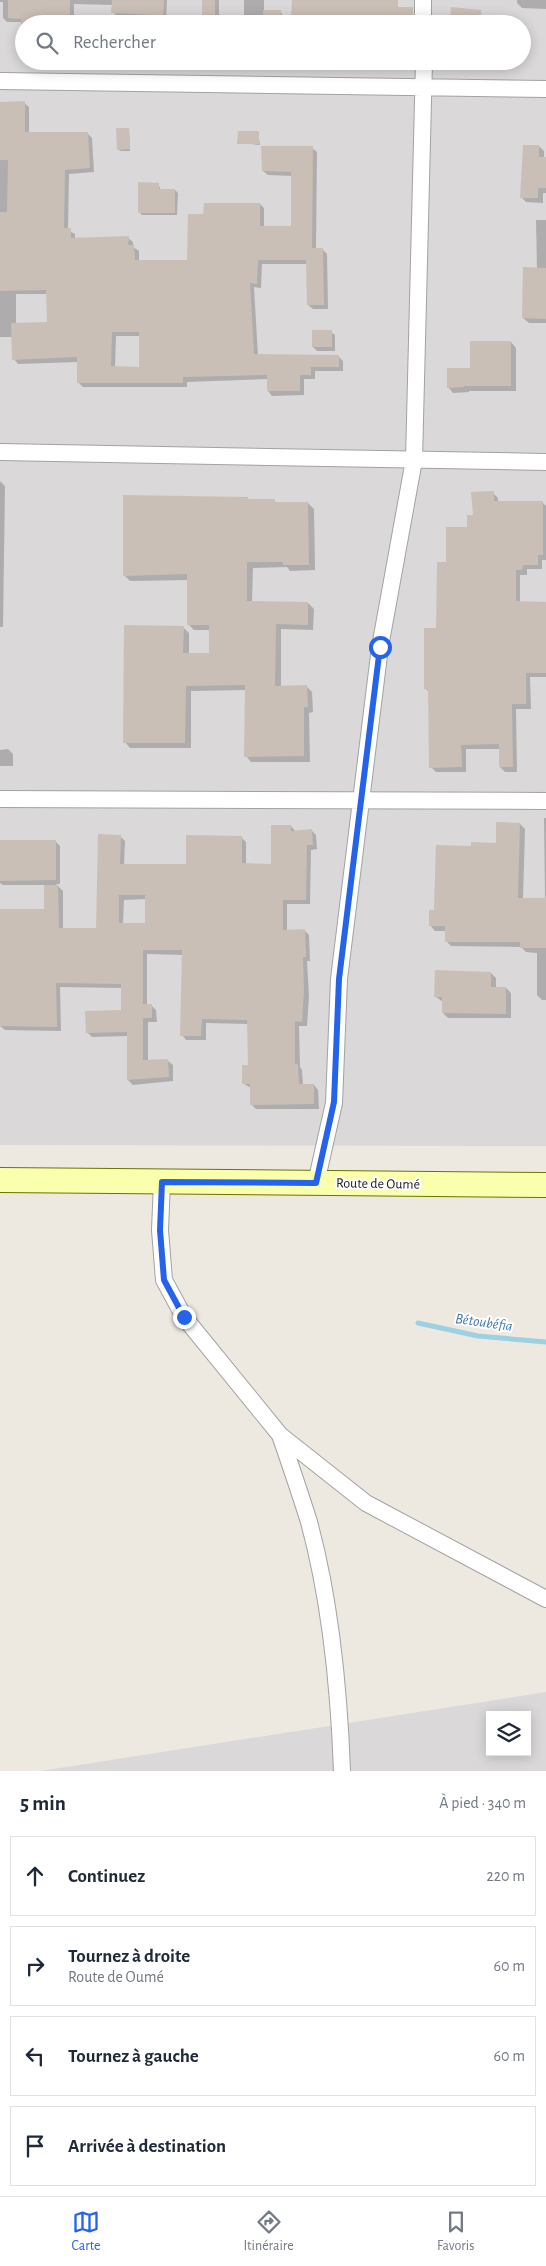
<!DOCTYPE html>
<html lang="fr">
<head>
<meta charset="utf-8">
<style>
  :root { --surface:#fff; --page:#f6f6f7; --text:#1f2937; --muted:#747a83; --line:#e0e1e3; --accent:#2563eb }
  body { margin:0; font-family:"Alegreya Sans",sans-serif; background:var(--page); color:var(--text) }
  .controls { position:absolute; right:15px; bottom:15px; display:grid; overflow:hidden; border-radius:0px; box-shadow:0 2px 12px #0003 }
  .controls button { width:45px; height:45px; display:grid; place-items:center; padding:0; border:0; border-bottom:1px solid var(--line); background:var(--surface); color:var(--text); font:25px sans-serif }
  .stop { position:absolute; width:15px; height:15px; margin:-11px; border:4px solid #2563eb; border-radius:50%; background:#fff }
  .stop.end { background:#2563eb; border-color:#fff; box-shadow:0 1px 5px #0008 }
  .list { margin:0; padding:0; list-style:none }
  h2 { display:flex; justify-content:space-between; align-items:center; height:65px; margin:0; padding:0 20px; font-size:21px }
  h2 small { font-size:16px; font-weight:400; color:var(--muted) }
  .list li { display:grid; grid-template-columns:32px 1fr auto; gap:15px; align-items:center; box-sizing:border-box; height:80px; margin:0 10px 10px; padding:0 10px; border:1px solid var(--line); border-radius:0px }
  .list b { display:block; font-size:19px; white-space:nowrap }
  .list p { margin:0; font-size:16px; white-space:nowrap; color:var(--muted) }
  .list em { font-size:16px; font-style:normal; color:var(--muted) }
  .icon { flex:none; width:28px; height:28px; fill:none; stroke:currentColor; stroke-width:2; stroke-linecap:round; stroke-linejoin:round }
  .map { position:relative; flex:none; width:546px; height:1771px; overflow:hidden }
  .search { position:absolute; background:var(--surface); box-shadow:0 2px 12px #0003; left:15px; right:15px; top:15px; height:55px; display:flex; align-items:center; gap:12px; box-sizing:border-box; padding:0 18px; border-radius:28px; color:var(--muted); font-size:19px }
  .sheet { height:425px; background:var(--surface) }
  nav { display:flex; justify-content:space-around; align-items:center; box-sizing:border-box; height:70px; border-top:1px solid var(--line); background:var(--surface); font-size:14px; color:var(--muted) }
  nav a { display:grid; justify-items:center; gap:2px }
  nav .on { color:var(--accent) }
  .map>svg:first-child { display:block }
  .residential { fill:#dad8d8; fill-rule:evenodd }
  .shadow { fill:#0003; fill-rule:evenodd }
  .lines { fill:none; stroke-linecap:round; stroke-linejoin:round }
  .stream { stroke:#9bd1e1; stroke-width:5 }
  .building { fill:#cabfb6; fill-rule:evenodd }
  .street-casing { stroke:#a2a2a2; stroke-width:18 }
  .secondary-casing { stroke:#687500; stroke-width:26 }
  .street { stroke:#fff; stroke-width:16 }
  .secondary { stroke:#faffad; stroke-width:24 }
  .route { stroke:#2563eb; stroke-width:6 }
  .labels { text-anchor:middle; stroke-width:4; stroke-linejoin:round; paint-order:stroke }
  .street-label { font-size:14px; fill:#1b1b1b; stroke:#fff }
  .water-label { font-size:15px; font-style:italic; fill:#4079b3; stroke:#fff }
</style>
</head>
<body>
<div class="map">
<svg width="546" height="1771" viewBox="0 0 546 1771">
  <rect width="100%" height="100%" fill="#eee9e0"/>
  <path class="residential" d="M0,0H546V1146L0,1145ZM24,24H522V61H24Z
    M546,1692V1771H41ZM490,1715H527V1752H490Z"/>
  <path class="shadow" d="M0,0H167L166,23H154L151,18L116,15L113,12V5L74,4V20H53V24H24L22,22H7L3,18V2H0Z
    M203,0H219V19H207L203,15Z
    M244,0H264V11L282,13V24H264V21H248L244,16Z
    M323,0L330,19L295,18L292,16Z
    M517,0H546V9L522,8L517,3Z
    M412,8L414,24H391Z
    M481,11L482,24L452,22Z
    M493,16H505L506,24H493Z
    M0,103H24L29,107V133L88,134L92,138L94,172L69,174L68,230L75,234V239L128,238L133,242V247L139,251V261H189L205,215L260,204L264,208V227H292L293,176L268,175L263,171L312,148L317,152L316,250H323L327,254L328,309H313L308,305V264H262L261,288L254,287L258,356H338L343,361V371H315V379H304V395L272,396L268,391V379L187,382V387H83L78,382V362L18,364L14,359L13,337H0ZM16,294H47L48,323L16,324ZM116,336H140V368H115Z
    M129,129L130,151H120L118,149Z
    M258,132L260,145L239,143Z
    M539,146L544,151V158H546V193H543V203L526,202L521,197Z
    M158,184L161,190H175L178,193L177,215H142L139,212Z
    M536,220H546V323H529L523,318L537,269Z
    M331,332L335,335V351H317L313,347Z
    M511,342L516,348V391H469V392L453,393L448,387Z
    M0,481L5,486L3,627H0Z
    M493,493L498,498V502H542L546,506V560H542V569H527V575H520V603H546V677H530L531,709H516L517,772H505L500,767V749H466V772H436L431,767L430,693L426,689L448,563L474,516Z
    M248,498L249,500H274L277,504L308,503L314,509L315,570L290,571L287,567L253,568L252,602L308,603L314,609L313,630L281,629V687L306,686L312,692L313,712L309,713L310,762H251L246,756V690L191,691V748H130L125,742L183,627L189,633V654L211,655L210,630H194L188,624V580L130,581L124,575Z
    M8,749L13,754V766H0V750Z
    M544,818H546V1000H542L537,995V953L526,952L521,947L451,946L446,941V931H435L430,925L435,912L472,847L497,844L520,824L525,829L523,899L545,900Z
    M291,826L296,832L312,831L316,835L317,849L311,850L310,904H287V931L304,930L309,935L310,961H307L309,996L307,1026H299L300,1067L302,1070L303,1085H314L318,1090L319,1109H256L251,1104V1088L244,1084L249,1066V1024L206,1023V1040H186L182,1035L183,955L147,954V1006H152L156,1010L157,1022H148V1061H168L173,1065V1081L133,1085L128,1080V1036L92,1037L87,1032L123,1012L122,988L60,987L61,1031L5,1030L0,1026V956L45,910V885H3L0,883V841H55L60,846V884H56L63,891V929L97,930L120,836L125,841L124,866H188L241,837L246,842V865H272ZM146,899V924H123L124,900Z
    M491,973L496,978V988H506L511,993V1018H448L443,1013V1002L436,997Z"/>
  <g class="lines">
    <path class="stream" d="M418,1323L478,1336L546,1342"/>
  </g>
  <path class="building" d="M8,0H70V16H50L49,24H21V19L8,18Z
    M112,0H164L163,20H150V15L111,13Z
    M202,0H215V16H202Z
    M292,0H398V7H413V24H328V17L291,16Z
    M451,7L481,10V24L450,23Z
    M263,10H281V24H263Z
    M25,101V132H88L90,168L65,170L64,228H71V238L129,236L128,245H134L135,260H187L188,214H203L204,203H260V226H291V172L262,171L261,146H313L312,248H323L324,305H307L306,260H258L257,284L250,283L254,354L339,355V367H311V375H300V391H267V375L183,377V383H77V357L12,360L11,323L47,322L46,290L0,291V212H7L8,160H0V102ZM112,332H139V367L111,366Z
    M116,128H129L130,149L117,150Z
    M238,131H259V144H237Z
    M523,145H539V157H546V188H538V198H520Z
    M138,182L159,183V189H175V213H138Z
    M523,267L546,268V319L522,318Z
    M312,330H332V347H312Z
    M470,341H511V386H464V387L447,388V368H470Z
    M494,491V501H543V555H538V565H523L522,570H516V601L546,602V673H526V704H512L513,767H499V744L461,745L462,767L429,768L428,689H424V628H436L437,562H446V527H467V515H473L471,492Z
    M123,495L248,497V499H275V502H308L309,565H283V562H247V601L308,602V625L276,624L275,686L307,685L308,707H304V756L244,757L245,685L186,686L185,743H123L124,625L184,626L183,653H209V625H187V574L123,576Z
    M496,822L520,823L518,898H546V948H520V942H445V926H429V910H434L436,845L471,846V842L496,843Z
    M271,825H291V831L312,829L313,845H307L306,900H283V930L305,929L306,957H303L304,991L302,1022L295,1021V1064H298L299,1084H314V1104L250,1105V1084H242V1065H248L247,1020L202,1019L201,1036H180L182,950H143V1004H152V1018H143V1060L168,1059L169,1077L127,1080V1032L86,1033L85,1011L121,1010V984L56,983L57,1027L0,1026V909H44V885H58L59,928H96L98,834L121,835L120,864H186V835L242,836V863L271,864ZM119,895H145V923H119Z
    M0,840H56V880L0,881Z
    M435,970L491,972V987H506V1014L442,1013V997H434Z"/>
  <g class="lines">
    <g class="street-casing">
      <path id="street" d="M423,0V24
        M0,81L546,89
        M0,452L546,462
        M0,799L546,801
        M162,1182L160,1230L164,1280L184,1317L280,1435L366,1503L546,1599
        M316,1183L334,1103L339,979L380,647L414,460L424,61
        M280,1435C290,1464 300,1493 309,1522C331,1603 339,1688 342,1771"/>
    </g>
    <g class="secondary-casing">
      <path id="secondary" d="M0,1180L546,1185"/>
    </g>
    <use href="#street" class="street"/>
    <use href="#secondary" class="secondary"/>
  </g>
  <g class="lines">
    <path class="route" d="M184,1317L164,1280L160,1230L162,1182L316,1183L334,1102L339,979L380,647"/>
  </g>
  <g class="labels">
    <g class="street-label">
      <text transform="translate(378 1183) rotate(1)" y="5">Route de Oumé</text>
    </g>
    <g class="water-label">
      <text transform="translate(484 1322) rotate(8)" y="5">Bétoubéfia</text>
    </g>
  </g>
</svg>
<div class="controls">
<button><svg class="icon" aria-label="layers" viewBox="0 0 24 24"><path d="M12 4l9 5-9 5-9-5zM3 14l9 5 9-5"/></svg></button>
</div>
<div class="stop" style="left:380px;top:647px"></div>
<div class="stop end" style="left:184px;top:1317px"></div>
<div class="search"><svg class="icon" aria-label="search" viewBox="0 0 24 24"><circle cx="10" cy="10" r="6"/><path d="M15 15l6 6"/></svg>Rechercher</div>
</div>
<section class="sheet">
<h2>5 min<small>À pied · 340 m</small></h2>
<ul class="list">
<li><svg class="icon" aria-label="ahead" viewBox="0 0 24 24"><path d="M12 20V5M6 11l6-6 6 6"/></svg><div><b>Continuez</b></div><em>220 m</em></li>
<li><svg class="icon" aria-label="right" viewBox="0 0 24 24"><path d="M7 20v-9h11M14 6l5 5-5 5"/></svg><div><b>Tournez à droite</b><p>Route de Oumé</p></div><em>60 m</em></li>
<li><svg class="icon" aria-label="left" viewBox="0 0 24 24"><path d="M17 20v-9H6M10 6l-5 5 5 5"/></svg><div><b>Tournez à gauche</b></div><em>60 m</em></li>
<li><svg class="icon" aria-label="arrive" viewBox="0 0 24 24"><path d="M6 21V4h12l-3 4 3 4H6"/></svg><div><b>Arrivée à destination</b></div></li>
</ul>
</section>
<nav>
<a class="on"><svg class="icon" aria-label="map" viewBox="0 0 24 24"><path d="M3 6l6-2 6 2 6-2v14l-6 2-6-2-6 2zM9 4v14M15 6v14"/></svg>Carte</a>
<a><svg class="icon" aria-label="directions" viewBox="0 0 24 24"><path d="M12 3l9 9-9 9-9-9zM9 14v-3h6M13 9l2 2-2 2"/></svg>Itinéraire</a>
<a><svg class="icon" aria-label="saved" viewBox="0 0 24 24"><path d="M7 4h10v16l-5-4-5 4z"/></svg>Favoris</a>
</nav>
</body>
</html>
